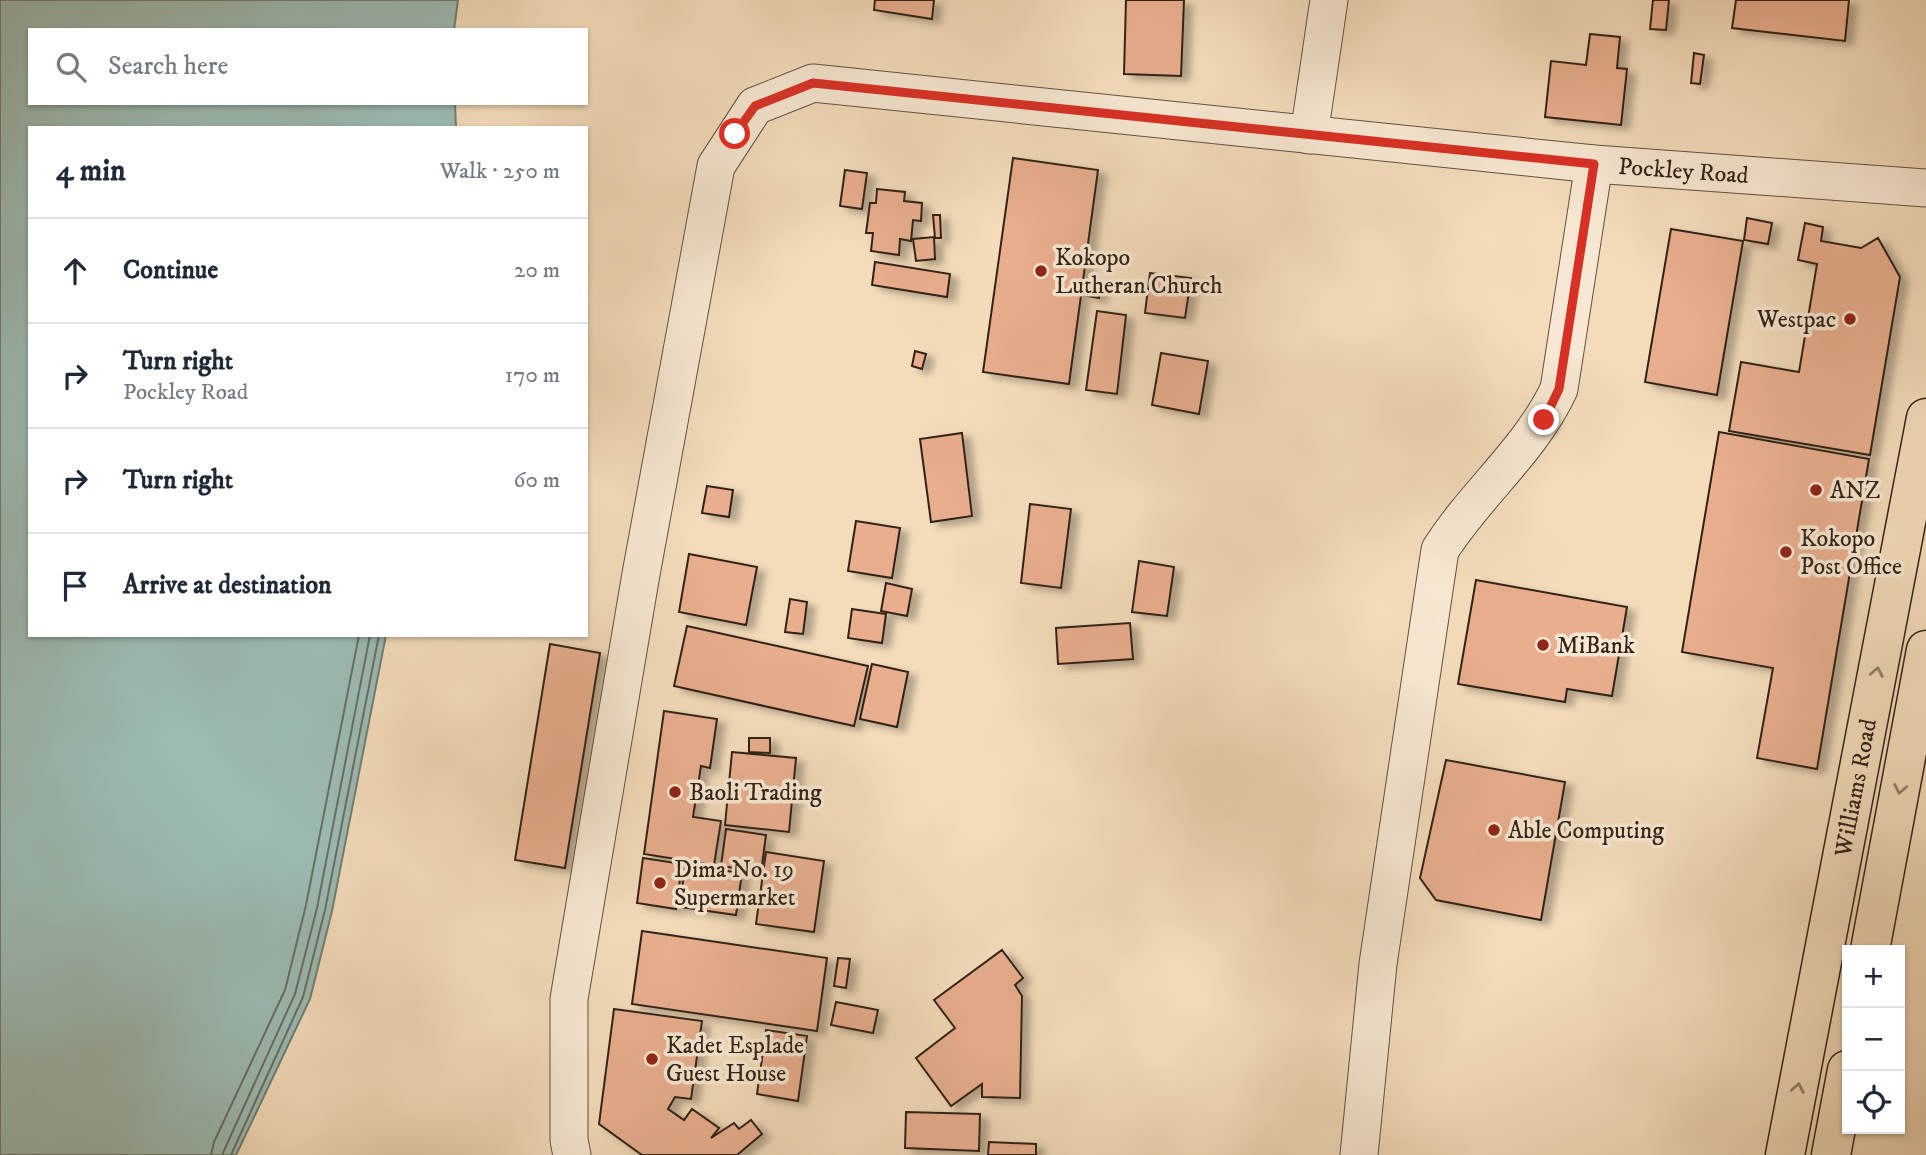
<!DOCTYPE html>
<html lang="en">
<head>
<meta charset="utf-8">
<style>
  :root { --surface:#fff; --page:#f2f2f3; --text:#1f2937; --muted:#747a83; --line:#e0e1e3 }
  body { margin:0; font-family:"IM FELL DW Pica",serif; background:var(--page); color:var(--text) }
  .controls { position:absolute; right:21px; bottom:21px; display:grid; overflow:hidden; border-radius:0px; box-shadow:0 2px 5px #0004 }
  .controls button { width:63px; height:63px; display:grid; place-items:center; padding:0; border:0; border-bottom:2px solid var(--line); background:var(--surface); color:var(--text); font:35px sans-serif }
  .stop { position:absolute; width:21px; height:21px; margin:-16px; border:5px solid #d93025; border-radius:50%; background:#fff }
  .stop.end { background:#d93025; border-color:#fff; box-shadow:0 2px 7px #0008 }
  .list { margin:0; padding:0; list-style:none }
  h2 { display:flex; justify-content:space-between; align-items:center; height:91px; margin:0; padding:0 28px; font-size:30px }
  h2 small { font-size:23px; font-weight:400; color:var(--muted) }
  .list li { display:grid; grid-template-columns:46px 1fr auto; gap:21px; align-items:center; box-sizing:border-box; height:105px; padding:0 28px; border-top:2px solid var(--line) }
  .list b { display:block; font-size:26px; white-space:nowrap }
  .list p { margin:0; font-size:23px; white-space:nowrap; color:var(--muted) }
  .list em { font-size:23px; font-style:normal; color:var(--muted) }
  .icon { flex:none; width:38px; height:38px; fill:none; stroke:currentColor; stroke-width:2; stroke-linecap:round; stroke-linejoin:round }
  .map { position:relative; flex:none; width:1926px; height:1155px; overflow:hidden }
  .search { position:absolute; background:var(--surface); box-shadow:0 2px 5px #0004; left:28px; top:28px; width:560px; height:77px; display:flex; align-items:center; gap:18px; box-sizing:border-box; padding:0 24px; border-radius:0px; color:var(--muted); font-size:26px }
  .panel { position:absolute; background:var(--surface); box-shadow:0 2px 5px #0004; left:28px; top:126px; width:560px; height:511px; border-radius:0px }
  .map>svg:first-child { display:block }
  .water { fill:#9cbbb3; stroke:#727e75; stroke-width:2 }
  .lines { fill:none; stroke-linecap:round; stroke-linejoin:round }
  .shore { stroke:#676f66; stroke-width:2 }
  .building { fill:#e8ae8e; stroke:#322319; stroke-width:2; filter:url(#shadow) }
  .street-casing { stroke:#625142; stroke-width:39 }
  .primary-casing { stroke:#322319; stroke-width:41 }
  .street { stroke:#f8e8d3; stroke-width:37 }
  .primary { stroke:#f4dcbb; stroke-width:38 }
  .oneway { stroke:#93806a }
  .route { stroke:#d93025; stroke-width:9 }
  .poi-dot { fill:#8f2418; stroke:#f8e8d3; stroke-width:2.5 }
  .labels { text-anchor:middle; stroke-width:7; stroke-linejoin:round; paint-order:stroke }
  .street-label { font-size:24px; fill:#322319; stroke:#f8e8d3 }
  .poi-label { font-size:24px; fill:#322319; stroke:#f8e8d3; text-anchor:start }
</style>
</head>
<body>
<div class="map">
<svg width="1926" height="1155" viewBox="0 0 1926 1155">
  <defs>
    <filter id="shadow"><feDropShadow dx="8" dy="4.5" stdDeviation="3.5" flood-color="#0004"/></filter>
  </defs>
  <rect width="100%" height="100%" fill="#f4dcbb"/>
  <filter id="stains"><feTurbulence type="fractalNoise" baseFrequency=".00286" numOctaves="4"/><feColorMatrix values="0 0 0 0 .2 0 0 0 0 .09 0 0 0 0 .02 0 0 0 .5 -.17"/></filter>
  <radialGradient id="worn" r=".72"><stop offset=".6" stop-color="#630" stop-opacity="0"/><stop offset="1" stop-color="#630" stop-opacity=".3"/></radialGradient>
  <path class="water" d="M0,0H458L454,30H30V103H455L456,128H30V635H386L332,911L310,999L236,1155H0Z"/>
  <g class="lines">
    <path class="shore" d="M211,1155L214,1142L285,990L306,905L359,635
      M222,1155L295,994L317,908L370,635
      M231,1155L303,997L325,910L379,635"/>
  </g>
  <path class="building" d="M875,0H934L932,19L874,10Z
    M1126,0H1184L1181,76L1124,74Z
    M1653,0H1669L1666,30L1650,29Z
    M1736,0H1849L1845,41L1732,28Z
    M1590,34L1620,37L1617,68L1627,69L1621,125L1545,117L1551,61L1586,65Z
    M1694,53L1704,55L1700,84L1691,83Z
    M1013,158L1098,170L1069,384L983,372Z
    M845,170L867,173L862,209L840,206Z
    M877,189L905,192L904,201L922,203L921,221L913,220L911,241L900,239L899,255L871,251L873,233H866L870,203H876Z
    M933,215H940L941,238H935Z
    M1747,218L1772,223L1768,244L1744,240Z
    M1805,223L1823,227L1821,241L1861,248L1878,238L1900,277L1870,455L1729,431L1741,362L1799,372L1817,264L1798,260Z
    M1671,229L1743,241L1717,395L1645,382Z
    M934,237L935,259L916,261L913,239Z
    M875,262L950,274L947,297L872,285Z
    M1150,273L1191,278L1185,318L1145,313Z
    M1088,283L1101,285L1099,298L1087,296Z
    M1097,311L1126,315L1117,394L1086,390Z
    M915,351L926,354L922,369L912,366Z
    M1161,353L1208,361L1199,414L1152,405Z
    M1719,432L1869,459L1817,769L1757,758L1773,668L1682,652Z
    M962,433L972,516L931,522L920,439Z
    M707,486L733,490L729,517L702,513Z
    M1030,504L1071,509L1061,588L1021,583Z
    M856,521L900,528L892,578L848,571Z
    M689,554L757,567L746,625L679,612Z
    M1139,561L1174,567L1167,616L1132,612Z
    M1476,580L1627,607L1612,696L1567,689L1565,702L1458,684Z
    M886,583L912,589L907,616L881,611Z
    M790,599L807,602L803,634L785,632Z
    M852,609L886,614L882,643L848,638Z
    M1130,623L1133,659L1058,664L1056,628Z
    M687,626L868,666L854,726L674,686Z
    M550,644L600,653L565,868L515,860Z
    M872,664L908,672L897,727L860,719Z
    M664,711L717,719L710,768L701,766L693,817L721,821L714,865L644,854Z
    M749,738H770V753L749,752Z
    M732,752L796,758L789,832L725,825Z
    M1446,760L1565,782L1541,920L1436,900L1420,878Z
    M726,829L766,835L761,872L721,866Z
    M766,852L824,861L814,932L756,924Z
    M643,858L682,864L676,909L637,903Z
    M685,865L742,873L736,915L680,907Z
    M642,931L827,958L817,1031L632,1004Z
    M1002,950L1023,978L1015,985L1022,996L1020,1098L982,1097V1084L951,1106L916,1058L955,1028L934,1000Z
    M838,958L850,959L846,988L834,986Z
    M836,1002L878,1010L873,1033L831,1025Z
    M614,1009L702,1021L691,1099L675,1097L668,1109L684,1120L692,1109L719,1128L711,1138L734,1123L739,1129L751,1120L762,1134L737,1155H642L599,1124Z
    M766,1030L807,1036L798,1101L757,1094Z
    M906,1112L980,1114L979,1151L905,1148Z
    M989,1142L1036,1144V1155H988Z"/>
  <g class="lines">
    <g class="street-casing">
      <g id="street">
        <path d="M1309,135L1329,0"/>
        <path id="s1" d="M572,1155L569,1140V999L641,574L716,166L755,106L813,83L1594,164L1926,188"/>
        <path d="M1359,1155L1378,964L1440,550C1476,493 1530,451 1559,389L1594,164"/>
      </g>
    </g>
    <g class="primary-casing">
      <g id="primary">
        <path d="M1870,950L1926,650"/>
        <path id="s2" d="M1785,1155L1926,418"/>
        <path d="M1831,1155L1847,1070"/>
      </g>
    </g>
    <use href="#street" class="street"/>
    <use href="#primary" class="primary"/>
  </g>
  <defs><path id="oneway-chevron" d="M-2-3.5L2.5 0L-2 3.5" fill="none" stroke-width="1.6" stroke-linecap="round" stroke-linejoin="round" transform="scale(1.75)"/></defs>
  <g class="oneway">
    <use href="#oneway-chevron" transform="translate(1877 672) rotate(-79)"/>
    <use href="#oneway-chevron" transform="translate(1900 789) rotate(101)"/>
    <use href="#oneway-chevron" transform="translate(1798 1088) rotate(-79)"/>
  </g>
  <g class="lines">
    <path class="route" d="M735,134L755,106L813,83L1594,164L1559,389L1544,420"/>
  </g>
  <g class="poi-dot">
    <circle cx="1041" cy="271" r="7"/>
    <circle cx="1850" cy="319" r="7"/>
    <circle cx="1816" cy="490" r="7"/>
    <circle cx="1786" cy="552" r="7"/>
    <circle cx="1543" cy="645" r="7"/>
    <circle cx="675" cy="792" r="7"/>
    <circle cx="1494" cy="830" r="7"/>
    <circle cx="660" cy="883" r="7"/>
    <circle cx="652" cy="1059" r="7"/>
  </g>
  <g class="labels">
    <g class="street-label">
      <text dy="8" stroke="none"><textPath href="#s1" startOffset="2011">Pockley Road</textPath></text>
      <text dy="8" stroke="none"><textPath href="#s2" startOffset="374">Williams Road</textPath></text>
    </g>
    <g class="poi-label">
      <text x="1055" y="265">Kokopo<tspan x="1055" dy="28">Lutheran Church</tspan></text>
      <text x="1836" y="327" text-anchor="end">Westpac</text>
      <text x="1830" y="498">ANZ</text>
      <text x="1800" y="546">Kokopo<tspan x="1800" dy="28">Post Office</tspan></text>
      <text x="1557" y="653">MiBank</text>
      <text x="689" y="800">Baoli Trading</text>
      <text x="1508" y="838">Able Computing</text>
      <text x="674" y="877">Dima No. 19<tspan x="674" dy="28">Supermarket</tspan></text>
      <text x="666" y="1053">Kadet Esplade<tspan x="666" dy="28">Guest House</tspan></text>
    </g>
  </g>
  <rect width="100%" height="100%" filter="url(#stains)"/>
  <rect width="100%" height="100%" fill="url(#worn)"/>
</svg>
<div class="controls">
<button>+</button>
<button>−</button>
<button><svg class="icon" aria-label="locate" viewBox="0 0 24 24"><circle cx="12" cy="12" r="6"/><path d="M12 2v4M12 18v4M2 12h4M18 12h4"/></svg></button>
</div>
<div class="stop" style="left:735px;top:134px"></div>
<div class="stop end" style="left:1544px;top:420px"></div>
<div class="search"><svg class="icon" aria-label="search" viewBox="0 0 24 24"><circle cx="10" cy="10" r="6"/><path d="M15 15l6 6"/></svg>Search here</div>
<section class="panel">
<h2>4 min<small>Walk · 250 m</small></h2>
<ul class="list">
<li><svg class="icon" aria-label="ahead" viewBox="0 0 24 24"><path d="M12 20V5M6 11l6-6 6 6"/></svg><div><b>Continue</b></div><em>20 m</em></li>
<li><svg class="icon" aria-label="right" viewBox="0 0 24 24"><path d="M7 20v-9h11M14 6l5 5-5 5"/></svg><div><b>Turn right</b><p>Pockley Road</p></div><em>170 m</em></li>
<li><svg class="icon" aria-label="right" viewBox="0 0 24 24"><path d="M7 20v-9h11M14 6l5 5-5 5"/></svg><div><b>Turn right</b></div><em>60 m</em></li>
<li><svg class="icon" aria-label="arrive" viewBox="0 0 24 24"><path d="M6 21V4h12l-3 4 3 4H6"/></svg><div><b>Arrive at destination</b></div></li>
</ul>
</section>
</div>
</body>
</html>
